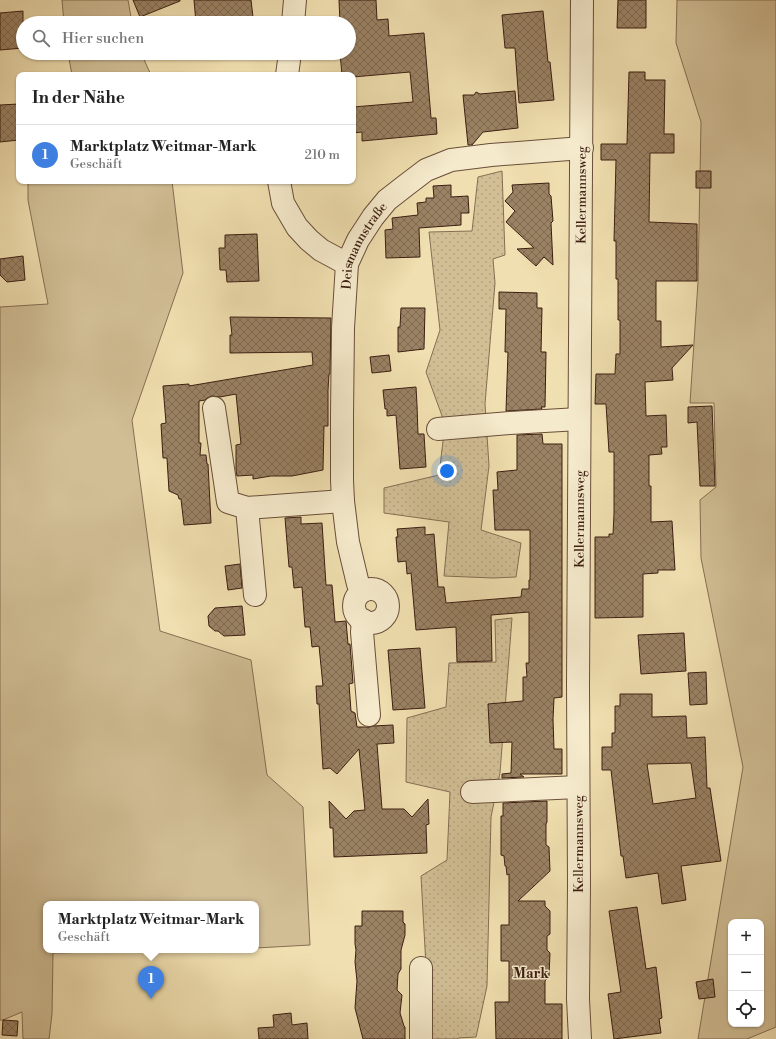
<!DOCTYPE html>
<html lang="de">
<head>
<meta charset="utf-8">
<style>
  :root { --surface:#fff; --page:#f6f6f6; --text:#222; --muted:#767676; --line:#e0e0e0; --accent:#8f2418 }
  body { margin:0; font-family:"Libre Bodoni",serif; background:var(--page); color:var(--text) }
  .controls { position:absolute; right:12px; bottom:12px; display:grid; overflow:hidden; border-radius:8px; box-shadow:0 1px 3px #0004 }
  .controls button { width:36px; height:36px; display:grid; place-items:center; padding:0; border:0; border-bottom:1px solid var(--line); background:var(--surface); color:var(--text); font:20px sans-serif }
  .you { position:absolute; left:447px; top:471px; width:14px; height:14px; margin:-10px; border:3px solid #fff; border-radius:50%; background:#1a73e8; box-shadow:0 0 0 6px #1a73e833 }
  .badge { display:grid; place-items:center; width:26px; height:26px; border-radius:50%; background:var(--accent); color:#fff; font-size:13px; font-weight:700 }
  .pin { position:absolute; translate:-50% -33px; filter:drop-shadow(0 1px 2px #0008) }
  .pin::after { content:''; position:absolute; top:21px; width:14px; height:12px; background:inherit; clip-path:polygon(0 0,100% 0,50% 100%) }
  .popup { position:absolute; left:43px; top:901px; width:216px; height:52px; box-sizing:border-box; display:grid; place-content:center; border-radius:8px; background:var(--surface); filter:drop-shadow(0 1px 3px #0005); font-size:13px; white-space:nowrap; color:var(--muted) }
  .popup b { font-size:15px; color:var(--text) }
  .popup::after { content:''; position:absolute; left:50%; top:100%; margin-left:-8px; border:8px solid transparent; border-top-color:var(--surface) }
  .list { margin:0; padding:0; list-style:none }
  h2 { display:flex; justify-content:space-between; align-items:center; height:52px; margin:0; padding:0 16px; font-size:17px }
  h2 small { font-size:13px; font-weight:400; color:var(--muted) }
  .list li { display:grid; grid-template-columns:26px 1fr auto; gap:12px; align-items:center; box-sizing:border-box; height:60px; padding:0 16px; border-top:1px solid var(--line) }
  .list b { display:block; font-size:15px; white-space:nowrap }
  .list p { margin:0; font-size:13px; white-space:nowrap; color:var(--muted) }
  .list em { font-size:13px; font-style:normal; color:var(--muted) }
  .icon { flex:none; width:22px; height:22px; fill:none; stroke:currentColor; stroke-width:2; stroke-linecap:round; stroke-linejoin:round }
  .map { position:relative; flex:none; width:776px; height:1039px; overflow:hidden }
  .search { position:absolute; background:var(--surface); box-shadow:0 1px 3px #0004; left:16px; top:16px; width:340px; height:44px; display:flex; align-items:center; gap:10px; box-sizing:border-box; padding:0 14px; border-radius:22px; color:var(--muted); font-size:15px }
  .panel { position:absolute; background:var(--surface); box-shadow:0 1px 3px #0004; left:16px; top:72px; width:340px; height:112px; border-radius:8px }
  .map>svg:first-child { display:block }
  .green { fill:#d1be95; stroke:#866e53; fill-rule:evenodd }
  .garden { fill:url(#garden-dots); stroke:#866e53 }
  .building { fill:url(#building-cross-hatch); stroke:#3c1e11; fill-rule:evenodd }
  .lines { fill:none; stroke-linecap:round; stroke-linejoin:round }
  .minor-casing { stroke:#694e39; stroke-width:24 }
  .minor { stroke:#f5eacc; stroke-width:22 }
  .labels { text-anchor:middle; stroke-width:3; stroke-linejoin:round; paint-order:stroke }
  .street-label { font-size:13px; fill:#3c1e11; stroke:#f5eacc }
  .neighbourhood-label { font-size:14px; font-weight:bold; fill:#3c1e11; stroke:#f5eacc }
</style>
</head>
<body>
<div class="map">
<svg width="776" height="1039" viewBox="0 0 776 1039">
  <defs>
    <pattern id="garden-dots" width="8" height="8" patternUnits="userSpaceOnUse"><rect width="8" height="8" fill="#d1be95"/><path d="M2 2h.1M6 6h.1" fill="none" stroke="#b4a37f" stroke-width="1.8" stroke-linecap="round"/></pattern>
    <pattern id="building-cross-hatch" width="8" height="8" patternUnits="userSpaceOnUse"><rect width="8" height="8" fill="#9a8264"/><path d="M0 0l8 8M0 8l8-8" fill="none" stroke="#7f6a51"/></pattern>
  </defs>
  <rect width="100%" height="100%" fill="#f0dfb0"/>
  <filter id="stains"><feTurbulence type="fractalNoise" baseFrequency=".005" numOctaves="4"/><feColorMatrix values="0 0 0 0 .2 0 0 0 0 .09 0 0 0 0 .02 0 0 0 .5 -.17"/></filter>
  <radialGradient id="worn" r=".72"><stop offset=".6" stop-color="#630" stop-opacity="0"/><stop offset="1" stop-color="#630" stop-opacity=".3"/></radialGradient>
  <path class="green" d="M62,0H128L132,23H64Z
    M677,0H776V1027L747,1039H698L743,767L701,558L700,500L716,487L714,403H690L698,282L701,122L676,43ZM731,922H761V1024H731Z
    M68,53H141L151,75H72Z
    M34,181H172L183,273L132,420L160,631L251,660L267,775L303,807L310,945L256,948V904H46V950H191L53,953L52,1014L49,1039H23L22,1012L3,1020H0V307L48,304L28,200V182Z"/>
  <path class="garden" d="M502,171L505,255L493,259L495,283L485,404L489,466L481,530L521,543L516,577L493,578L444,576L449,522L384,513V488L439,475L445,424L426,372L440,330L429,232L472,231L478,177Z
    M512,618L500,773L491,817L487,986L476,1037L458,1038L457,1039H430L421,876L447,860L450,792L406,782L407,718L446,707L449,663L496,662L495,620Z"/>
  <path class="building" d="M133,0H180V1L140,17Z
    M194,0H251L253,17L232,19V22L196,23Z
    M339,0H376L377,20L388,19L389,36L424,33L431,118H436L437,134L362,141V132L353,133V107L413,102L410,72L353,77V75H342L340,53H349V23H340Z
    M618,0H646V28H617Z
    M23,11V48L0,50V13Z
    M543,11L548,62H550L554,100L519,103L515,48H505L502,15Z
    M629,72H645V80H665L664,134H674V153H650L649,222L697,224V281H656V321H661V347L693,345L672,368L673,380L645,382L646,416L666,415L667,447H661L662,454L649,455V486H651V522L672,521L675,570H658V573L643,574V617L595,618V537H609V534H613L614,514V452H609L606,404H595L596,374H615L616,354H620V320H618V279H616V241H614L616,160H601V144H627Z
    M515,91L518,128L483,132L472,145H468L463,95H474L476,92L480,94Z
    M19,104V140L0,142V105Z
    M696,171H711V188H696Z
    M549,183V194L551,196L553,221L551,223L553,265L544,257L536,266L517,249L534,248L506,222L515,211L505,201L513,192L512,185Z
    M451,185V197L468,196L469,213H461V225L419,228L420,257L386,258L385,230L393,229L392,218L418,215L417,203L426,202V198H434L433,186Z
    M257,234L259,281L227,282L226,270H220L219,248H225V235Z
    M23,256L25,280L7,282L0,275V259Z
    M499,292L537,293V308H542L541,352H546L545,407H541L542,409L506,411L508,352H505L506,309H499Z
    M401,308H425L424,349L398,352V327H400Z
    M230,317L331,318L330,374H329L328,390V426H324L323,470L292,476H271L253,479V475L237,476L236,470V445L241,444L236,394L220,397L212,396L207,398L205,400L199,401V443H201L200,455H206L207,464H208L211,523L184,525L181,499H179L178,495L169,491L167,458H163L161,424L166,423L163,386L189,384V386L313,365L312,352L230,353V335H232Z
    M389,355L391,371L372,373L370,357Z
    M416,387L417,405L418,434H424L426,467L400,469L396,415L387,416V409H385L383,390Z
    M712,406L715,486H700L697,422L688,423V407Z
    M542,434L543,444H562V697L554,698L553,719L554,749H562V774H520L524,777L502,778V774L511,773L512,742L490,743L488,704L523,701V677H527L526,663H529V612L491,615L492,661L457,662L456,627L416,630L411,573L407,574L406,561L398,562L396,537H398L397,529L425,527V535L434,534L438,587H444L446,603L521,597L522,589H529V580H530V530H495L493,490H498L497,472L517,470V435Z
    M301,517V524L322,523L326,585H332L335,622L346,621L348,644H350L353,683L349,684L351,711L355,713L357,727H370L373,726L393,725L394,743L377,744L382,809H404L412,817L428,799L429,824L426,825L427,853L334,857L333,828H330L329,801L346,819L354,811L365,810L359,749L337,774L330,768L323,769L319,704H317L316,686H323L319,646L312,647L310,627H305L302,587L294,588L292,567H289L285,518Z
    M240,564L242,588L228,590L225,566Z
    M242,606L245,635L224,636L218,631H215L209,626L208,616L215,608Z
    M684,633L686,671L641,674L638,635Z
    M420,648L425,708L393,710L388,650Z
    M706,672L707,704L690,705L688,673Z
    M620,694H652V717L686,716L687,738L705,737L707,788H710L721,861L681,866L686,900L662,904L658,873L626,878L623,856H621L611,770H602V747H612V733H615V706H620ZM691,763L696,798L653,804L647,764Z
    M547,801V822L546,824V845L549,847L550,871L518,901H545V906L550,911V934L547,936V950L550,953L549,976L545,981V1004H562V1039H496L495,1002H509V961H501V925H509V874L507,875L506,866H505L504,856L501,855V816H503V803Z
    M637,907L646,969L656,967L662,1018L659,1019L661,1033L614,1039L608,994L621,992L609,911Z
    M362,911H403V922L405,924V935L401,950V969L398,974L397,990L402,995L400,1013L404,1026L405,1027V1039H363L355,1008L357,981L355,962L356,950L355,944V926H362Z
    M713,979L715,997L699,999L696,982Z
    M291,1013L292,1025L307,1023L308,1039H259L258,1028L274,1027L273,1015Z
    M3,1020L18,1021L17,1036L2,1035Z"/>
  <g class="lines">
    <g class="minor-casing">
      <g id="minor">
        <path d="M293,23L295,0"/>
        <path d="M287,75L290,53"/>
        <path d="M279,181L283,203L297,227L309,240L321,250L347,264"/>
        <path d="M214,408L228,502L247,508L343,501"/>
        <path d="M438,429L510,423L579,419"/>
        <path d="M247,508L255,595"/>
        <circle cx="371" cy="606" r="17"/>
        <path id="s1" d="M363,591L358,584L348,542L343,501L342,480V415L343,328L347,264L358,240L373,217L387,200L405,186L426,170L451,160L491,155L582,148"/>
        <path d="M363,620L362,632L369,715"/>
        <path d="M472,792L578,787"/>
        <path d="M421,968V1039"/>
        <path id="s2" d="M580,1039L578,999L579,886L578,684L582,0"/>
      </g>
    </g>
    <use href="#minor" class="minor"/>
  </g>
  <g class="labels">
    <g class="street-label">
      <text dy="5" stroke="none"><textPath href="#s2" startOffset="844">Kellermannsweg</textPath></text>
      <text dy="5" stroke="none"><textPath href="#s1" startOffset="353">Deismannstraße</textPath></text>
      <text dy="5" stroke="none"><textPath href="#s2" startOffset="520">Kellermannsweg</textPath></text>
      <text transform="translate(578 844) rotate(-90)" y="5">Kellermannsweg</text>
    </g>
    <g class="neighbourhood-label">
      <text x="531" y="978">Mark</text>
    </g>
  </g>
  <rect width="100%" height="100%" filter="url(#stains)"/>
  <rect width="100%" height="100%" fill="url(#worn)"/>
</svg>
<div class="controls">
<button>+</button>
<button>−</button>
<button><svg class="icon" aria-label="locate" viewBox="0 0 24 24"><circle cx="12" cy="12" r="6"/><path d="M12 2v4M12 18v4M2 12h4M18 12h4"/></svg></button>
</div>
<div class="you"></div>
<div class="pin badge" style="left:151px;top:999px;background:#3f7fe0">1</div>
<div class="popup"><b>Marktplatz Weitmar-Mark</b>Geschäft</div>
<div class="search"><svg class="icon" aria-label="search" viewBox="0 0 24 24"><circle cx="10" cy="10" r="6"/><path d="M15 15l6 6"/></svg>Hier suchen</div>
<section class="panel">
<h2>In der Nähe<small></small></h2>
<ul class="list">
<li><span class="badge" style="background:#3f7fe0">1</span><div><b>Marktplatz Weitmar-Mark</b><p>Geschäft</p></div><em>210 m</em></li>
</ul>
</section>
</div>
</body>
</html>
